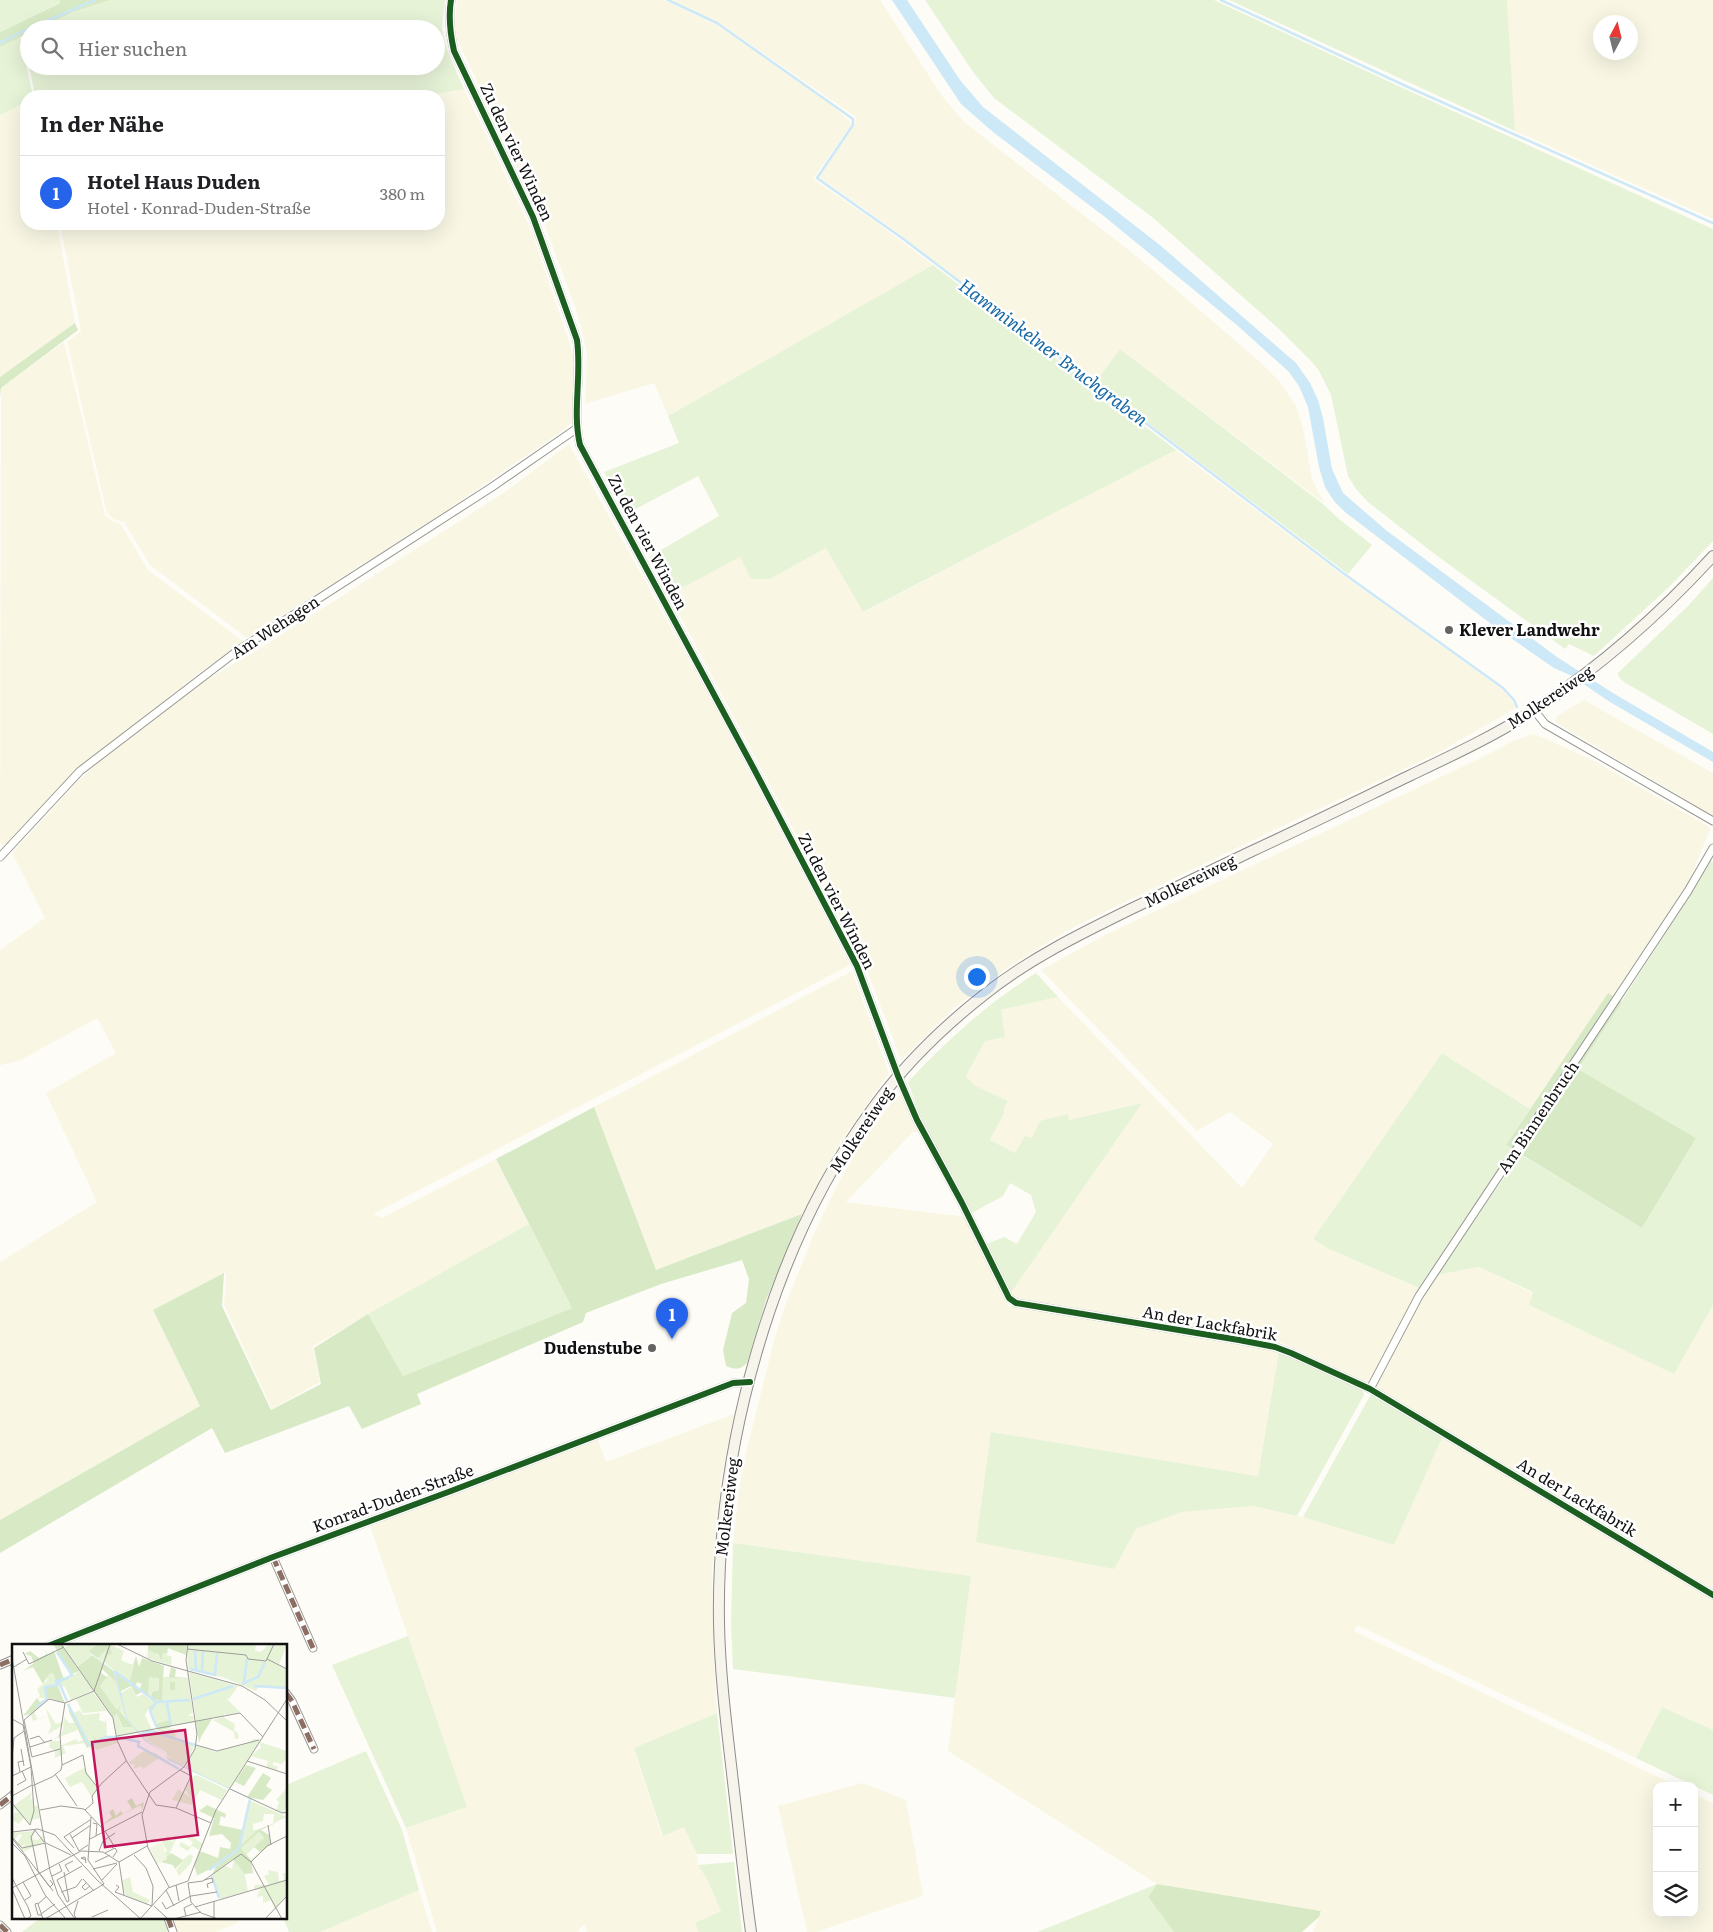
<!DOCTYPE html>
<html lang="de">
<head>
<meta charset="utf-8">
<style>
  :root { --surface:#fff; --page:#f2f2f2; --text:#202124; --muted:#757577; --line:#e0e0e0; --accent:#2563eb }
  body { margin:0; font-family:Literata,serif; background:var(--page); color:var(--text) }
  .controls { position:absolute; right:15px; bottom:15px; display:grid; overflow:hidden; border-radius:10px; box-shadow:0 5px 20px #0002 }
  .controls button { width:45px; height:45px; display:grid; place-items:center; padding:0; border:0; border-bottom:1px solid var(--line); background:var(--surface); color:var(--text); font:25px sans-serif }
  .compass { position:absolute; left:1593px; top:15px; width:45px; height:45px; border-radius:50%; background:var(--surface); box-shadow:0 5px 20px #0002; rotate:7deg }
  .you { position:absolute; left:976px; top:976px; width:18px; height:18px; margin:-12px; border:4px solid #fff; border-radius:50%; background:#1a73e8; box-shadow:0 0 0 8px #1a73e833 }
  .badge { display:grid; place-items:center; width:32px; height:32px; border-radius:50%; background:var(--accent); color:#fff; font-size:16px; font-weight:700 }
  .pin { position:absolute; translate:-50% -41px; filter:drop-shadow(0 1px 2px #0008) }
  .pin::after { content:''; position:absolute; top:26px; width:18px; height:15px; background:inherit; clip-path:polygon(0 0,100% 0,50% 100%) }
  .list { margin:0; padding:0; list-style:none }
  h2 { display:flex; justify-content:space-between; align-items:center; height:65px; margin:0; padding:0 20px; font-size:21px }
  h2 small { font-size:16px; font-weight:400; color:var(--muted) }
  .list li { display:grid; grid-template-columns:32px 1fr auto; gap:15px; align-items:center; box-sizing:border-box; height:75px; padding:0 20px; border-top:1px solid var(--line) }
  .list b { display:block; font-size:19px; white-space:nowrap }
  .list p { margin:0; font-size:16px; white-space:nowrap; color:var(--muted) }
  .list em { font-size:16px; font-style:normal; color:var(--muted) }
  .icon { flex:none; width:28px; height:28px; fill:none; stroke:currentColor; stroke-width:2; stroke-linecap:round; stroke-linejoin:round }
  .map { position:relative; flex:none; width:1713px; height:1932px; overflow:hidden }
  .search { position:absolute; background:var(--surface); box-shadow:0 5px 20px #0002; left:20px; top:20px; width:425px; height:55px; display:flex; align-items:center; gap:12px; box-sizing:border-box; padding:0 18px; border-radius:28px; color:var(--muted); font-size:19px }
  .panel { position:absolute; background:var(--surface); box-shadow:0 5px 20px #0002; left:20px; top:90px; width:425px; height:140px; border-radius:20px }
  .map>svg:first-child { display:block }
  .farmland { fill:#f9f7e4; fill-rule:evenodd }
  .green { fill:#e7f3d7 }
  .forest { fill:#d8eac5 }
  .water { fill:#cde8f7 }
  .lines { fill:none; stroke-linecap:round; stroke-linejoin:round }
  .stream { stroke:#cde8f7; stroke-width:2.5 }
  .street-casing { stroke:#979795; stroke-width:9 }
  .secondary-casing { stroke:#8e8d8b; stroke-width:12 }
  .street { stroke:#fffffe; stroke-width:7 }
  .secondary { stroke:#f6f4eb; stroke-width:10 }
  .quiet { stroke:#8d6e63; stroke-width:5; stroke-dasharray:10 5; stroke-linecap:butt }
  .cycleway-casing { stroke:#fff; stroke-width:9 }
  .cycleway { stroke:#1b5e20; stroke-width:6 }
  .poi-dot { fill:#646362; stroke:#fff; stroke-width:2 }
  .labels { text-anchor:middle; stroke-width:5; stroke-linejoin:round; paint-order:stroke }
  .street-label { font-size:16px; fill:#111; stroke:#fff }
  .poi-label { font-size:16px; font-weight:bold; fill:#111; stroke:#fff; text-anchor:start }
  .water-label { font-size:18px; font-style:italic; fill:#1768a6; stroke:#fff }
  .inset-river { fill:none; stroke:#cde8f7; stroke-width:2.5 }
  .inset-road { fill:none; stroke:#9f9e9b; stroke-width:1 }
  .view { fill:#c2185b; fill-opacity:0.15; stroke:#c2185b; stroke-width:2.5 }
  .inset-edge { fill:none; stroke:#111; stroke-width:2.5 }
</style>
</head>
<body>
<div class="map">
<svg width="1713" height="1932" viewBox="0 0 1713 1932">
  <rect width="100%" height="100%" fill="#fdfcf7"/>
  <path class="farmland" d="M457,0H660L666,1L717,25L833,106L852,124L813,179L880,225L933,265L668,416L654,383L585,404L587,352L577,312L544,223L458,41L454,28Z
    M671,0H880L942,96L964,122L1140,259L1259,361L1280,382L1296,406L1303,427L1312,479L1324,503L1120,349L1095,383L887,225L819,177L855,125L856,117L718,22Z
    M1507,0H1713V219L1515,131ZM1600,22H1630V52H1600Z
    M464,89L531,229L575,360L572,422L564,430L438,516L247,638L150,565L124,522L113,519L107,513L67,342L81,331L60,224H439V96H425Z
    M26,102V224H57L75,323L0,377V115Z
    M64,342L105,515L114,522L120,523L148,570L244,642L203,670L77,769L3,847L0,842L1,388Z
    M569,444L714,705L850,965L373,1214L382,1218L496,1159L529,1224L313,1346L320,1382L272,1409L224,1305L226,1273L153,1310L200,1406L0,1520V1262L97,1202L46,1093L116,1053L97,1018L19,1061L0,1065V950L45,918L12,853L76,783L99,762L206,680L256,651L505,492Z
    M1176,450L1344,576L1503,690L1510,698L1516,708L1436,754L1272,831L1074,927L1052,940L1011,965L953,1009L901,1060L864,962L669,595L740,557L770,579L826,548L864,612Z
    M1584,700L1713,773V816L1555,722L1557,716Z
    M1533,734L1542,737L1596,762L1708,826L1710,830L1689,882L1614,997L1608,994L1530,1109L1442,1053L1313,1239L1329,1249L1425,1291L1437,1275L1479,1267L1533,1293L1529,1305L1674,1373L1713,1305V1589L1476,1447L1352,1376L1282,1343L1018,1300L1010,1294L1141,1103L1069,1120L1068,1115L1032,1139L1015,1153L990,1140L1004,1113V1108L1008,1101L974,1085L966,1076L1001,1010L1058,997L1242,1188L1273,1144L1230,1112L1197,1131L1041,970L1105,935L1487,755L1513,741Z
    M852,971L889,1073L843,1138L802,1214L656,1271L594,1107Z
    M896,1096H901L919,1132H913L846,1202L966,1217L1008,1306L1279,1351L1258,1476L991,1432L1136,1529L1182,1512L1253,1506L1303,1517L1394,1545L1443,1436L1713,1598V1730L1662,1707L1636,1758L1357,1625L1354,1631L1677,1786H1657V1913H1694V1794L1713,1803V1932H1313L1321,1911L1157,1884L948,1751L971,1576L733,1543L739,1490L744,1461L774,1340L786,1303L813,1236L835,1189L858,1149Z
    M734,1414L721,1480L712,1571L714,1665L717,1713L634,1749L662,1836L684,1826L697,1854L698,1865L708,1881L721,1911L695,1923L699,1932H587L584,1924L577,1932H437L406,1828L467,1807L370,1526L598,1440L606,1462Z
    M862,1783L906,1800L923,1896L816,1932H807L778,1806Z
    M419,1890L432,1932H320Z
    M171,1918H237L239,1922L216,1932H176Z"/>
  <path class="green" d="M0,0H60L61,2L0,32Z
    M110,0H445L442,29L446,47L464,89L425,96H35L29,66H436V29H38L73,12Z
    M925,0H1214L1407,90L1713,229V541L1670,586L1594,656L1569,644L1565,649L1436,555L1368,502L1356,489L1348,476L1331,395L1318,369L1310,360L1279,329L1152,217L994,98L973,72Z
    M1229,0H1507L1515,131Z
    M20,37L33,96H26V102L0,115V47Z
    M933,265L1176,450L863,612L826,548L770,579H751L740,557L669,595L649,557L719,516L698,476L626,514L604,472L679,443L668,416Z
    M1120,349L1323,504L1339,519L1372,545L1348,574L1095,383Z
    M1713,578V734L1624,682L1619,677L1618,673L1688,606Z
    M1711,860L1713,862V1305L1674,1374L1529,1305L1533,1292L1479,1267L1437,1275L1520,1154L1642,1228L1696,1138L1578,1069L1692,892Z
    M1036,973L1058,997L1001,1010L1005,1037L985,1041L966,1076L974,1085L1008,1101L1004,1108V1113L990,1140L1015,1153L1025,1136L1032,1138L1040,1121L1068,1114L1069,1120L1142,1103L1010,1294L987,1244L1004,1237L1017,1244L1036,1212L1031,1195L1010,1183L1003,1196L972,1213L922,1122L908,1082C947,1040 988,1003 1036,973Z
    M1442,1053L1530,1109L1506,1145L1513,1150L1419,1288L1329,1249L1313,1239Z
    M529,1224L572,1308L403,1376L368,1314Z
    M1279,1351L1363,1390L1364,1395L1297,1516L1253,1506L1182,1512L1136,1529L1114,1569L976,1542L991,1432L1258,1476Z
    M1371,1394L1443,1436L1394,1545L1303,1517Z
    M733,1543L971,1576L955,1698L733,1669L731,1623Z
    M408,1636L467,1807L406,1828L332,1665Z
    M1662,1707L1713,1730V1795L1636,1758Z
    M717,1713L733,1854H697L684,1827L663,1836L634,1748Z
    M366,1751L402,1830L419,1890L320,1932H289L283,1918H286V1785Z
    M734,1862L742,1932H699L695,1923L721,1911L708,1881L698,1865Z
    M1157,1884L1148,1897L1174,1932H1037Z
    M40,1918H164L168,1930L167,1932H22Z"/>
  <path class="forest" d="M60,0H110L73,12L38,29H29V33L0,47V32L60,3Z
    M75,323L78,330L1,388L0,397V377Z
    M1608,993L1622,1002L1578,1069L1696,1138L1642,1228L1506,1145Z
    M594,1107L656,1270L802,1214L766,1300L747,1363C740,1370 736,1370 726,1366L723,1350L732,1313L746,1303L749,1279L742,1260L661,1284L586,1313L583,1322L417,1394L421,1404L362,1429L349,1406L225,1453L212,1428L0,1553V1520L200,1406L153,1310L224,1273L222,1306L271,1410L321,1384L314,1348L368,1314L403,1376L572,1308L496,1159Z
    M1157,1884L1321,1911L1319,1917L1302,1932H1174L1148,1897Z"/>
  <path class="water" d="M892,0H907L960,80L983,107L1161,246L1296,363L1310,383L1318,400L1323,418L1332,469L1343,493L1387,531L1557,657L1613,693L1713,752V762L1610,702L1570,675L1554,668L1495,627L1345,512L1334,501L1325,487L1319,467L1308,407L1299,386L1289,372L1238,326L1105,217L993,132L961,104Z"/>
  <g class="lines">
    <path class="stream" d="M668,0L717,23L853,119V125L817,178L902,238L1343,573L1503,688L1514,700L1517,707
      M1221,0L1408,87L1713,223
      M0,43L28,29L95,0"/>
    <g class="street-casing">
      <path id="street" d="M451,0C448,18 450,33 454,51L533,217L577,340C582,376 572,411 580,445L754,769L857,966L898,1076L917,1120L962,1203L1009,1298L1016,1303L1239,1340L1275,1347L1291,1353L1370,1389L1713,1595
        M1534,710L1545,724L1713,821
        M0,857L80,771L237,651L492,487L576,429
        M1370,1389L1419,1296L1627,983L1688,891L1713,848
        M273,1557L313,1648
        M48,1646L273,1557L451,1491L733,1383L750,1382
        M0,1665L14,1659
        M286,1693L292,1701L314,1749
        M0,1805L14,1794
        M168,1918L173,1932
        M0,1925L7,1932"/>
    </g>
    <g class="secondary-casing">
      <path id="secondary" d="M751,1932C744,1882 739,1832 733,1782C727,1729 720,1677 719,1623C716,1452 770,1247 873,1108C904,1065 943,1027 985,994C1029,959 1080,934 1131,909C1171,890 1210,871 1250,852C1304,827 1357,801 1411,775C1453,755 1496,735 1536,709C1602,665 1660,614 1713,556"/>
    </g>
    <use href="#street" class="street"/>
    <use href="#secondary" class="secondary"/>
    <path class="quiet" d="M273,1557L313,1648
      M0,1665L14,1659
      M286,1693L292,1701L314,1749
      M0,1805L14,1794
      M168,1918L173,1932
      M0,1925L7,1932"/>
    <g class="cycleway-casing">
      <path id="cycleway" d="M451,0C448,18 450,33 454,51L533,217L577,340C582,376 572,411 580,445L754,769L857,966L898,1076L917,1120L962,1203L1009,1298L1016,1303L1239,1340L1275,1347L1291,1353L1370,1389L1713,1595
        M48,1646L273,1557L451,1491L733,1383L750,1382"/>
    </g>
    <use href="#cycleway" class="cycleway"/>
  </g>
  <g class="poi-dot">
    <circle cx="1449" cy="630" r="5"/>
    <circle cx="652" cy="1348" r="5"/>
  </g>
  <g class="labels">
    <g class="street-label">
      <text transform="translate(517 152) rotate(65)" y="6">Zu den vier Winden</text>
      <text transform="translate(648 542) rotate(62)" y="6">Zu den vier Winden</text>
      <text transform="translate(275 627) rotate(-33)" y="6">Am Wehagen</text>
      <text transform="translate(1550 697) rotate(-34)" y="6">Molkereiweg</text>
      <text transform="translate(1190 881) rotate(-26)" y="6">Molkereiweg</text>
      <text transform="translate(837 901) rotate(63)" y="6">Zu den vier Winden</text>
      <text transform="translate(1538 1117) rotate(-56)" y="6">Am Binnenbruch</text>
      <text transform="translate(861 1130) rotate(-56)" y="6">Molkereiweg</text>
      <text transform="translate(1210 1323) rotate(10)" y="6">An der Lackfabrik</text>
      <text transform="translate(1577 1497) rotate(31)" y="6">An der Lackfabrik</text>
      <text transform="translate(393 1498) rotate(-20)" y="6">Konrad-Duden-Straße</text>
      <text transform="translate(727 1507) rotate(-83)" y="6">Molkereiweg</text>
    </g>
    <g class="poi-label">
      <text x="1459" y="636">Klever Landwehr</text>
      <text x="642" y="1354" text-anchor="end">Dudenstube</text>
    </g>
    <g class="water-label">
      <text transform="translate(1053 353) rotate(37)" y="6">Hamminkelner Bruchgraben</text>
    </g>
  </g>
  <g transform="translate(12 1644)">
    <rect width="275" height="275" fill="#fdfcf7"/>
    <path d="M57,0H97L92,19L80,10L65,23L52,4ZM107,0L135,14L136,6L144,8L149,17L151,9L160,13L159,21L175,25L151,19L137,15ZM175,0H244L243,7L249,8L257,0H275L267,21L275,25V44L247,43L244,47L213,34L176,25ZM99,1L112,7L109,16L122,22L117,38L93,19ZM93,20L103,29L109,49L119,43L125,53L131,50L143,59L117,76L137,64L133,71L140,86L133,89L162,84L164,95L183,101L175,118L170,122L158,116L154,108L135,96L129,86L127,89L105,92L101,75L105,68L111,86V83H121L107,65L110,59L105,66L88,42L96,31L104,37L101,28ZM67,27L81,46L59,56L53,43L47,41L49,50L45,41H37L33,43L35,54H26L28,52L25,45L35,37V30L41,29L44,37L56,35ZM177,28L226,42L217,55L214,54L228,68L214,71L212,69V72L184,78ZM136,33H147V46L140,48V54L136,52ZM150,33L176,34L179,55L150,58ZM81,48L95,67L71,69L64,55ZM179,56L181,68L176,72H181L182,78L160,82L158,77L144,80L138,67L145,59ZM34,64L44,80L51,78L50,82L36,90L39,82L36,72L21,77L19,71L23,68L25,75L36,72ZM68,66L71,71L88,69L87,76L93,78L94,74L95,92L77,101L60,70ZM52,73L57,79H63L65,86L43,95L51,87ZM211,73L223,80L222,87H225L227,94L223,95L222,88L201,76ZM94,93H104L106,99L84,106L82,103L75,106ZM64,95L66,98L72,96L73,99L51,102L54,109L43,114V107L37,103L38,97H48V102ZM241,95H249L217,145L173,124L184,101L204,108L238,98ZM248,98L275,107V114L270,120L261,118V122H266L265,126L254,123L256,117L239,112L249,104ZM133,106L143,109L158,118L147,114L131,125L129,122L121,125L123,121L116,119ZM72,124L86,144L79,152L70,138L58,143L53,134ZM185,131L215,146L210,156L188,146L180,161L160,156L166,145L178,153L173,145L179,133ZM275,144V162H271H275L271,169L275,168V171L264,166L267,158L264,156ZM20,148L18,156L21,154L22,162H26L28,174L20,176L18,181L12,173L7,180L0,176L3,168L7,169L0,163ZM237,156L275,173L261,179L262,170H252L251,177L241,180V186H245L228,202ZM23,187L20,195L26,196L31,191L32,198L11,208L9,205L14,200L8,203L5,200L10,191L7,190L2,196L0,189ZM247,188L252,194L234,211L229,204ZM156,192L160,198L165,193L155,215L152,209L155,207L149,196ZM173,193H181L191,200L187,206L180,202L176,207L167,202L169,198L178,203L181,198ZM178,210L181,212L179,219L167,232L164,226ZM222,215L232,226L236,247L208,255L200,231L212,221L220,225ZM256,226L266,228L267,237L272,236L271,229H275V252L263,265L259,256L251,259V252L245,253L248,245L243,246L242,241H257L252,232L257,230ZM118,233L121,248L138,256L135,260L114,252L109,237Z" fill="#e7f3d7"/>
    <path d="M41,0H49L67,27L60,30ZM86,0H99L98,10L101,2L99,11L96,10L93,19L94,5L86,14L77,7ZM136,0H175L174,11L156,4L155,10L151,9L149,17L146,10L136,6ZM32,4L36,11L42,7L51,33L56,35L44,37L41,29L37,30L31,40L21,23L11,27L22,19L19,12L13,10L18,7L27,14L35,10ZM80,11L101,27L104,38L90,25L89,29L95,33L88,42L105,66L110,59L107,66L121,83H111L112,87L105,69L101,74L65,23ZM124,12L127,23L130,14L152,22L151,33H157L159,23L164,25L163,33H175L163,34V59V46H158V38H163V34L151,33L150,58L140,54V48L147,46V34L137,33L136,52L127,45L130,40L125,38L124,42L117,38L122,22L115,19L121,21ZM103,29L145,59L138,67L144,80L158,76L155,60L160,82L157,84L134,89L146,86L137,64L117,76L132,66L119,42L109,47L111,58ZM130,48L143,59L132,66L124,51ZM37,41H45L53,59L37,54L21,69L11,72L25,54L28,58L35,54L33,43ZM56,58L77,101L83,97L80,88L84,96L94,92L103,93H94L75,104L57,68ZM200,75L189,93L187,99L184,78ZM234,121L244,124L232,142L223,138ZM251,129L259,134L254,142L260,146L251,156L235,153ZM120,154L124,162L132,158L130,167L129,161L88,182L100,173L97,168L101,165L104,172L109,167L111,170L120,165L115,157ZM195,161L214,170L213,174L209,172L207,181L231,186L229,201L245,186L268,177L249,186L257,191L259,200L239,217L241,229L233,230L221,215L200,231L204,222L178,235L185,231L182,221L188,207L206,214L208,203L218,205L219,199L210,190L197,192L202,174L187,167ZM247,188L252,194L242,203L248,208L239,216L229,204ZM159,209L171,216L177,211L163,225L161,221L149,218Z" fill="#d8eac5" fill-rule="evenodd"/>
    <path d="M150,198L155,215L145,220L137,204Z" fill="#f0f6e1"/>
    <path d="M68,0L103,28L116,76L134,96L153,109L157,115L275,172L156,116L153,109L133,97L115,76L101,27Z" fill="#cde8f7"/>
    <path class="inset-river" d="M183,7L184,26M45,8L60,31L47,38L55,57M178,25L203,31L205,9M102,27L145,58L178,56M190,28L191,7M232,38L235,15M230,40L246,33L253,18M242,42L275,44M181,55L221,42M144,59L138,67L145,84M155,59L159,82M56,60L77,101M25,63L35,55L33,43L45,41L44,37L56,34M129,90L140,87L183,101M106,93L127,98L126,102L167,125M78,102L94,93H104M227,204L238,155M197,226L227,205M200,232L207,254"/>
    <path class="inset-road" d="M49,0L101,74L105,96L115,118L144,161L164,164L199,179M105,0L140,17L230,42L253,56L275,77M175,5L234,11L236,15L254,17L262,0M11,8L17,20L52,3M0,14L38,227L46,251L63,275M255,15L275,25M0,24L15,15M0,75L11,81L19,123L22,167L18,181M105,92L228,69L251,93M18,95L27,92L33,99M184,101L205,107L247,96M18,103L40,96M9,105L12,122M48,105L20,113L12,76L37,55L53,59L82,47L98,0M0,115L2,94L12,87M235,117L275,130M50,121L48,91L53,59M8,128L6,118L12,117M43,130L65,162M0,132L19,123M5,141L14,136L10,127M20,142L40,133L49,126L50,121L71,111L74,129L86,144M218,145L270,169L275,168M0,152L20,141M0,159L18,181M164,164L179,132L168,126M28,166L49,162L72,165L90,184V189M73,166L81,159L80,152L90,139L114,117M81,179L85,180L84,192M256,181L259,201M22,185L32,198M23,186L19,193L26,227L38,243L41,240L38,236M93,187L102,202L100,204M0,188L26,185L43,191L85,236L129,275M58,190L67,207L76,201M0,193L10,204L34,199L59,211M0,194L41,247M60,194L79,181M78,195L130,168M0,199L13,212L33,251L54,275M62,204L52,193L78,176M87,207L91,197L103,189M93,209L103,204L105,207L101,213M122,211L134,224L141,242L140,262M74,216L69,214L73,213L74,219M83,218L98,211M107,218L112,251M239,218L270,275M81,225L105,219M52,228L57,257M57,228L53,221L61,217M40,232L50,227L47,220M0,234L16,263L19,272L15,275M71,235L82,247M90,236L105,220M192,236L200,234L201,238L195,240L196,244M11,238L19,252L13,256M74,239L70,243L73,246L78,242M176,239L191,237L229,210L239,218L255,202L275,192M176,239L179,258L189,269L206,275M104,241L107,243L103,248L140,262M164,241L167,257M157,243L136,204L130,171L138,148L172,123L183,105L185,90L174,16L176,0M0,244L69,207L91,208L107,218L135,202M0,245L13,275M154,246L162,262M49,248L64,243L70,235M57,257L55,258L45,236L70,222M150,258L154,265L179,252L205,248M26,259L23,260L26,271H30M142,262L155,274M183,263L275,236M29,270L43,260M174,272L172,264L180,260M80,273L96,266M202,274V257M31,275L26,260L35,252M33,275L92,240L76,216L79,173M64,275L62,270L66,257M128,275L156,244L176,237L204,166L275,55M162,275L189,268M253,275L275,252"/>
    <path class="view" d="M173,86L186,191L93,203L80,98Z"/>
    <rect width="275" height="275" class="inset-edge"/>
  </g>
</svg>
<div class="controls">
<button>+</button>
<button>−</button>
<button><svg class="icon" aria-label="layers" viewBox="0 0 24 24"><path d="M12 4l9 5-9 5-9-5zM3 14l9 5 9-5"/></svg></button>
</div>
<svg class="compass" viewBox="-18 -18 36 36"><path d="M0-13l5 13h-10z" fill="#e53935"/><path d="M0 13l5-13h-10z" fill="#757577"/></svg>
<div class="you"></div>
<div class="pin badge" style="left:672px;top:1339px">1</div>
<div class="search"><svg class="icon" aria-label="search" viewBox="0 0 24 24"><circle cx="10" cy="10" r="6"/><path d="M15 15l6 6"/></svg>Hier suchen</div>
<section class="panel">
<h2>In der Nähe<small></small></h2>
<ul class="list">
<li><span class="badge">1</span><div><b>Hotel Haus Duden</b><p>Hotel · Konrad-Duden-Straße</p></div><em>380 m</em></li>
</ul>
</section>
</div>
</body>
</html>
